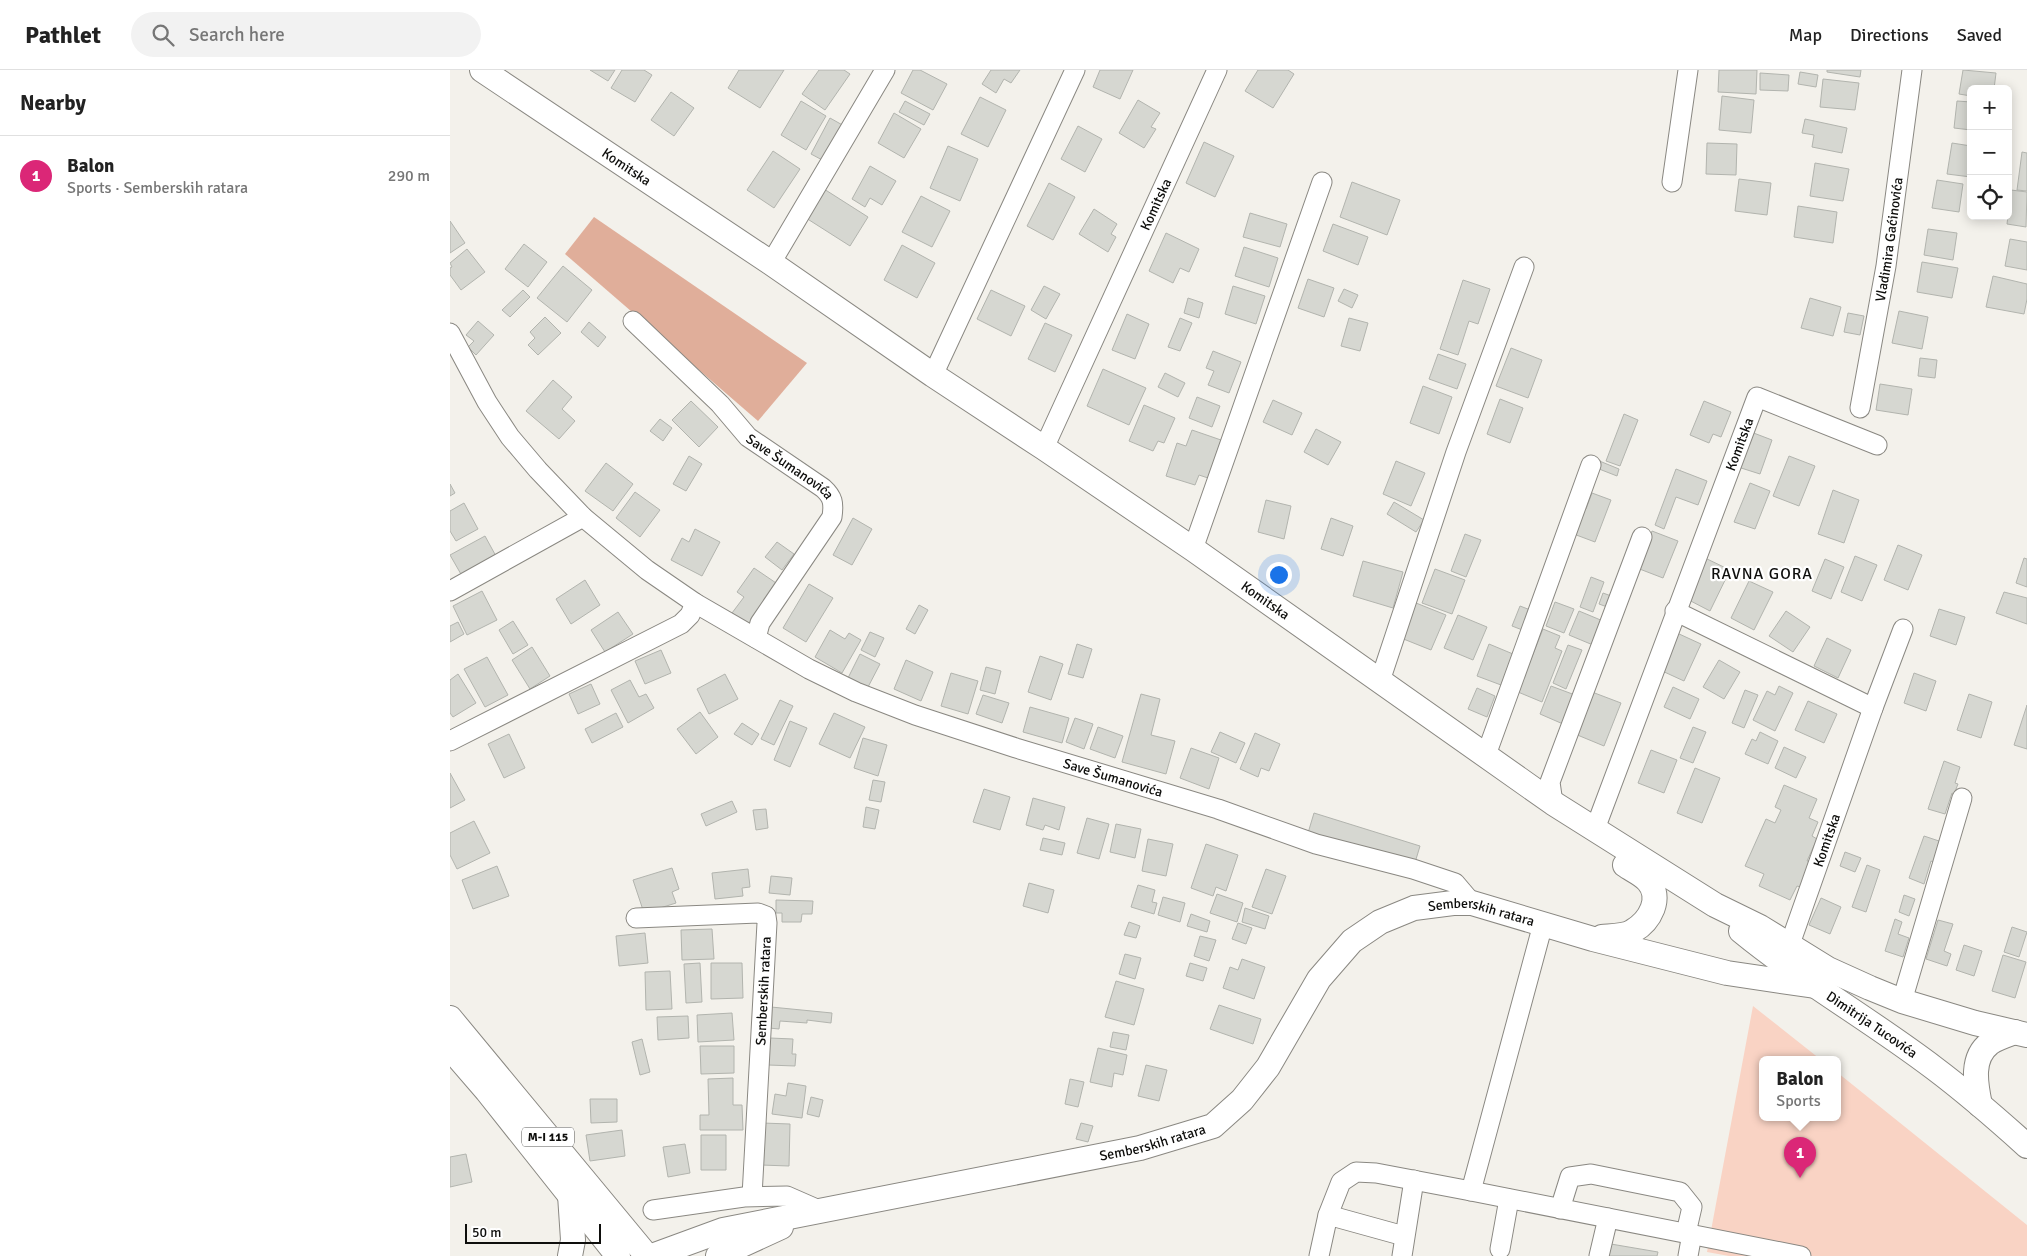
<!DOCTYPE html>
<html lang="en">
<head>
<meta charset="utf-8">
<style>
  :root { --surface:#fff; --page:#f2f2f2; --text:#222; --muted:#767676; --line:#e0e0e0; --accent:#db2777 }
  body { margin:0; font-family:Signika,sans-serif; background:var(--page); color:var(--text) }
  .controls { position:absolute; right:15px; top:15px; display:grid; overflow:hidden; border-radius:8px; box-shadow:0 2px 12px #0003 }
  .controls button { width:45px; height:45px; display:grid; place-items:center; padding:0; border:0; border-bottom:1px solid var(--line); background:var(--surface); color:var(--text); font:25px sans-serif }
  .scale { position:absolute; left:15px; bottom:12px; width:136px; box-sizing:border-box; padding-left:5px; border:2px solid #0e0e0c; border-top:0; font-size:14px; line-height:18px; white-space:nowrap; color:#0e0e0c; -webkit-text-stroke:4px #fff; paint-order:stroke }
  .you { position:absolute; left:828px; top:504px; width:18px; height:18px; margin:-12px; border:4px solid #fff; border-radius:50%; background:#1a73e8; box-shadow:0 0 0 8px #1a73e833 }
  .badge { display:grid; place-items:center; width:32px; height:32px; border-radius:50%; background:var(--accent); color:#fff; font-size:16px; font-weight:700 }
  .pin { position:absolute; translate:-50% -41px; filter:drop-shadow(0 1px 2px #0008) }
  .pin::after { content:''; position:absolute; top:26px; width:18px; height:15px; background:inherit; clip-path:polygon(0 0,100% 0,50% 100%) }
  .popup { position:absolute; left:1309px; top:986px; width:82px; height:65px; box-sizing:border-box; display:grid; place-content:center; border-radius:8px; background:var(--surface); filter:drop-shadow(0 1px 4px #0005); font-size:16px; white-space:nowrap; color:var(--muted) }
  .popup b { font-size:19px; color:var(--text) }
  .popup::after { content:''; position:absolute; left:50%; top:100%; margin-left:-10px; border:10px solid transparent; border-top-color:var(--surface) }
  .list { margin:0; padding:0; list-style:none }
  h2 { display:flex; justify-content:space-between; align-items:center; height:65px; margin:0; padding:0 20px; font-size:21px }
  h2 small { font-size:16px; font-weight:400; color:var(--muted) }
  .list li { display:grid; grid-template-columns:32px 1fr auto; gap:15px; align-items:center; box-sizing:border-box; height:80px; padding:0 20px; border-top:1px solid var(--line) }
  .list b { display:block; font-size:19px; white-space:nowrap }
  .list p { margin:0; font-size:16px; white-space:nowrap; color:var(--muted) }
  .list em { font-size:16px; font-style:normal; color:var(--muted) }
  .icon { flex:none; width:28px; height:28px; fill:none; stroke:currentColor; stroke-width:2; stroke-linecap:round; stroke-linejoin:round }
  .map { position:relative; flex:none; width:1577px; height:1186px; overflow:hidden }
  header { display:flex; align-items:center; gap:30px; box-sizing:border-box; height:70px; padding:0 25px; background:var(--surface); border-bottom:1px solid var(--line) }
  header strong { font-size:24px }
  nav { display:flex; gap:28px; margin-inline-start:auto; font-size:18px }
  .search { width:350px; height:45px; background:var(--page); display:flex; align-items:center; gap:12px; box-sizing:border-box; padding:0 18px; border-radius:28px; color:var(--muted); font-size:19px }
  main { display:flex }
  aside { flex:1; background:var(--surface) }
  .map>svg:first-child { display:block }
  .green { fill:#f9d3c4 }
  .forest { fill:#e0ae9a }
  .building { fill:#d6d7d1; stroke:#b2b4ae }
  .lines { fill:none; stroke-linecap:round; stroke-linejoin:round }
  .minor-casing { stroke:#8a8882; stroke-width:21 }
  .major-casing { stroke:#8a8882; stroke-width:26 }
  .minor { stroke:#fff; stroke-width:19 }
  .major { stroke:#fff; stroke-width:24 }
  .labels { text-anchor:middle; stroke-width:4.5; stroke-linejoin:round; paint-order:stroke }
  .shield { fill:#fff; stroke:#565655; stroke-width:1 }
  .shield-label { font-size:12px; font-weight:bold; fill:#0e0e0c }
  .street-label { font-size:14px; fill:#0e0e0c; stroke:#fff }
  .quarter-label { font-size:16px; letter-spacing:1px; fill:#0e0e0c; stroke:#fff }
</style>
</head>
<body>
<header>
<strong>Pathlet</strong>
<div class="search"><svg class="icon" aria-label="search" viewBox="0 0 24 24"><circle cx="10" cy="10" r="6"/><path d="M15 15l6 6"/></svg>Search here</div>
<nav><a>Map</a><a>Directions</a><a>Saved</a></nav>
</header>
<main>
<aside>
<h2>Nearby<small></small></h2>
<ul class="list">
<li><span class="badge">1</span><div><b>Balon</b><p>Sports · Semberskih ratara</p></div><em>290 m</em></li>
</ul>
</aside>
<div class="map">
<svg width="1577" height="1186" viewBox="0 0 1577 1186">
  <rect width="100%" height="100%" fill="#f3f1eb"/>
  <path class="green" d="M1303,936L1370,989H1312V1047H1388V1003L1577,1155V1186H1279L1257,1182Z"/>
  <path class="forest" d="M144,147L357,293L308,351L115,184Z"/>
  <path class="building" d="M140,0H165L158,11Z
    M172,0H194L202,5L185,32L161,18Z
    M289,0H334L310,38L278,18Z
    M369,0H394L400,4L375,40L352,24Z
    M463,0H470L497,14L483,40L451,23Z
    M541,0H570L561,13L554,9L546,23L532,14Z
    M650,0H683L670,29L643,17Z
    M808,0H838L844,4L823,38L795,21Z
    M1269,0H1307L1306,24L1268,22Z
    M1377,0H1411L1410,7L1377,2Z
    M1513,0L1546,3L1544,19H1521V26L1509,24Z
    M1350,2L1368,5L1366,17L1348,14Z
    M1310,3L1339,5L1338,21L1310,20Z
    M1373,9L1409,13L1405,40L1370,37Z
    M221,22L244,38L224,66L201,50Z
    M1272,26L1304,30L1301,63L1269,60Z
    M530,27L556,40L538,77L511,64Z
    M688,30L710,43L701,57L706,59L694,78L669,63Z
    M351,31L376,46L356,80L331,65Z
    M455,31L480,44L474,55L449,42Z
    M1507,31L1521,32V60L1504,58Z
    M444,43L471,59L454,88L428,73Z
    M380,48L396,57L376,92L361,84Z
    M1355,49L1397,58L1392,83L1362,77L1364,65L1352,63Z
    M628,56L652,69L635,102L611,89Z
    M754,72L784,86L765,127L736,113Z
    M1257,73L1287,74L1286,105L1256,104Z
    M1502,73L1521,76V107L1497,104Z
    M498,76L528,89L510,131L480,118Z
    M323,81L350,99L324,138L297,120Z
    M1572,82L1577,83V121L1567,120Z
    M1365,93L1399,99L1393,131L1360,126Z
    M420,96L446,111L432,135L420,128L415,137L402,129Z
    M1289,109L1321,113L1317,145L1285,141Z
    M1487,110L1513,114L1509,142L1482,138Z
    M902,112L950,130L937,165L890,147Z
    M599,113L625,127L603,170L577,156Z
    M374,119L418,147L400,176L356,148Z
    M1561,120L1577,122L1576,157L1557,154Z
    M471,126L500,141L482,177L452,162Z
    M1348,136L1387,142L1383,173L1344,167Z
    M644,139L667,154L661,164L666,167L658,182L629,164Z
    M800,143L837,154L830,177L793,167Z
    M0,151L15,173L0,183Z
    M883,154L918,167L908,195L873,181Z
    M1478,159L1507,163L1503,190L1474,185Z
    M716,163L749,179L739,202L730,198L723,213L699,201Z
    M1560,169L1577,172V200L1555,196Z
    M74,174L97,192L78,217L55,199Z
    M452,175L485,193L467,228L434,210Z
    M794,177L828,188L819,217L785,206Z
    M17,179L35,202L11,220L0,205V198L2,197L0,193Z
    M1472,192L1508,198L1502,228L1467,222Z
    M113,196L142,220L117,252L87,228Z
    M1543,206L1577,214V229L1574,244L1536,237Z
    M858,209L884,218L874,247L848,238Z
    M1013,210L1040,219L1028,254L1019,251L1008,285L990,279Z
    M594,216L610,224L596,249L581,240Z
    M783,216L815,226L806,254L775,244Z
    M894,219L908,225L902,238L888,231Z
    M73,220L80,227L60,247L52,240Z
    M541,220L575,236L561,266L527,249Z
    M738,228L753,233L749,248L734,243Z
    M1360,228L1391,237L1383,266L1351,258Z
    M1449,241L1478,247L1472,279L1442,273Z
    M1398,243L1414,246L1410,265L1394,262Z
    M677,244L699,254L685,289L662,280Z
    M95,247L111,263L88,285L78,275L85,268L80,262Z
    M730,248L742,253L730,281L718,277Z
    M899,248L918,253L910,281L891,276Z
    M28,251L44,265L26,285L18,277L24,271L16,265Z
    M139,252L156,267L148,277L131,262Z
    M595,253L622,265L605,302L578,289Z
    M1061,278L1092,290L1078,328L1046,316Z
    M763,281L791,292L779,323L758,315L764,301L756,298Z
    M988,284L1016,294L1007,319L979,309Z
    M1470,288L1487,290L1485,308L1468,306Z
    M653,299L696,318L679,355L637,336Z
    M715,303L735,313L728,327L708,317Z
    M103,310L122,327L112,339L125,351L109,369L76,341Z
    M1430,314L1462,319L1458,345L1426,340Z
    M973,316L1002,327L989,364L960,353Z
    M747,327L770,336L762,357L739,348Z
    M1050,329L1073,338L1060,373L1037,364Z
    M823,330L852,343L842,365L813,352Z
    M241,331L268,357L249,377L222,350Z
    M1254,331L1281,342L1271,367L1263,364L1259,373L1240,365Z
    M694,335L725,348L714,373L708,371L703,381L679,371Z
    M1174,344L1188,350L1170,396L1156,391Z
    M210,349L222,358L213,371L200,361Z
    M866,359L891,372L878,395L854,382Z
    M742,360L771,370L758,408L749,405L745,415L716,406L727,373L736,376Z
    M1301,362L1322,370L1310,404L1288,397Z
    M239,386L252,394L236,421L223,414Z
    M1339,386L1365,396L1349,436L1323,426Z
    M1147,390L1169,399L1167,406L1144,397Z
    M946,391L975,403L961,436L933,424Z
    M156,393L183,414L163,441L135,421Z
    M1226,399L1257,411L1248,435L1226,427L1214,459L1205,455Z
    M1300,413L1320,421L1305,459L1284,452Z
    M0,414L5,423L0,426Z
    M1383,420L1409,430L1394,473L1368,464Z
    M185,422L210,440L190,467L166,448Z
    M1142,423L1161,430L1145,472L1121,463L1130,437L1136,439Z
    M816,430L841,436L834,469L808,462Z
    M944,432L974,450L966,462L937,444Z
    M14,433L28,459L6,471L0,461V441Z
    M403,448L422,459L402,495L383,485Z
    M881,448L903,456L893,486L871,479Z
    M245,459L270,472L252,506L221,490L232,468L239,472Z
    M1202,461L1228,471L1213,508L1187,498Z
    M1015,464L1031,470L1016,507L1001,501Z
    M35,466L47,488L12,506L0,485Z
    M327,472L344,484L332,500L315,487Z
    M1448,475L1472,485L1458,520L1434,510Z
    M1405,486L1427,495L1412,531L1391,522Z
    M1255,488L1280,500L1260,541L1235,528Z
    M1574,488L1577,489V517L1566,513Z
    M1375,489L1394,497L1381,529L1362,521Z
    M913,491L953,502L943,538L903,526Z
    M304,498L329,515L301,556L282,543L294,527L287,522Z
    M985,499L1015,510L1002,544L972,533Z
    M1141,507L1154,512L1143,542L1130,537Z
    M135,510L150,535L121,554L106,529Z
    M1299,511L1323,522L1304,560L1281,548Z
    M359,514L383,528L356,572L333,558Z
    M32,521L47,550L17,565L3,536Z
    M1554,522L1577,528V554L1546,543Z
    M1153,523L1164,527L1160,538L1149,534Z
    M1105,532L1124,539L1114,563L1096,556Z
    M966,533L996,545L981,580L951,568Z
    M469,535L478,540L465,564L456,559Z
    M1070,536L1083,541L1075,561L1062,556Z
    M1489,539L1515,547L1506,575L1480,566Z
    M1129,541L1153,551L1143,575L1119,565Z
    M1336,541L1360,557L1343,582L1319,566Z
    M168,542L183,564L155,582L141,560Z
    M1008,545L1037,557L1023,590L994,578Z
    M63,551L78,575L63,584L49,560Z
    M8,552L14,564L0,572V556Z
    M1093,559L1110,566L1105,578L1112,581L1092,632L1068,622Z
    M380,560L395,569L399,563L411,570L392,603L365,587Z
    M420,562L434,568L425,587L411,580Z
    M1227,563L1251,574L1234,611L1210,600Z
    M1377,568L1401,580L1388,608L1364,596Z
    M627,574L642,579L633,608L618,604Z
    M1039,574L1063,584L1051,615L1027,606Z
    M1118,575L1132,580L1116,619L1103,613Z
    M82,577L100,606L80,619L62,590Z
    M211,580L221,603L195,614L185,591Z
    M410,584L430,594L417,619L397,610Z
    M590,586L613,594L601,630L578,622Z
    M37,587L58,625L35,637L14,599Z
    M456,590L483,602L471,631L444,619Z
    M1269,590L1290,602L1274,629L1253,617Z
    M536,597L551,601L545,624L530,620Z
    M501,603L528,611L518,644L491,636Z
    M1464,603L1486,611L1476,641L1454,633Z
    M8,604L26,633L3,647L0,643V610Z
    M275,604L288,629L259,644L247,619Z
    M180,610L189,627L196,624L204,638L178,653L161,620Z
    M141,614L150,634L128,644L119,624Z
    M1101,616L1125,625L1113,654L1090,644Z
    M1329,616L1343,623L1325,661L1303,650L1317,621L1325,625Z
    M1223,617L1249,629L1240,649L1214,637Z
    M1027,618L1045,626L1037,647L1018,639Z
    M1295,620L1308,625L1294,658L1282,653Z
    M1142,622L1171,633L1154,676L1125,664Z
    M691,624L710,629L701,665L725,671L716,704L672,692Z
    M1519,624L1542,632L1531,668L1507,660Z
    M533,625L559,633L552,653L526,644Z
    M330,630L343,636L324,675L311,669Z
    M1358,631L1387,644L1374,673L1345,660Z
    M1577,635V679L1564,675Z
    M580,637L619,648L612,673L573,662Z
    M250,642L268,667L246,684L227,659Z
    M166,643L173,657L142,673L135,659Z
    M384,643L415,657L400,688L369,674Z
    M625,648L643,654L634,679L616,672Z
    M340,651L357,658L340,697L324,690Z
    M292,653L309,664L302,675L284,664Z
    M648,657L673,666L665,688L640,679Z
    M1243,657L1256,662L1243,693L1230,688Z
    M770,662L795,673L786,693L761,682Z
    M1310,662L1328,671L1318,694L1295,684L1302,669L1306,671Z
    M805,663L830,674L819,701L811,698L808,707L790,699Z
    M59,664L75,698L54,708L38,674Z
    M413,668L437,675L428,706L404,698Z
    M1334,677L1356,687L1346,708L1325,698Z
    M741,678L769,688L759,719L730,708Z
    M1201,680L1227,690L1214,723L1188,713Z
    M1494,691L1510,697L1505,713L1508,714L1504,724L1502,723L1495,744L1478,739Z
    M1245,698L1270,708L1252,753L1227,743Z
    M0,703L15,730L0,738Z
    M423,710L435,712L431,732L419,730Z
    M1334,715L1367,729L1359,748L1368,752L1362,766L1367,769L1357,791H1361L1350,817L1347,816L1340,830L1309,816L1314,804L1295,796L1316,749L1325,753L1331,740L1325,737Z
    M534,719L560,727L550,760L523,752Z
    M583,728L615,737L609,760L595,755L593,760L576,755Z
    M282,731L287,742L256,756L251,744Z
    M416,737L429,740L425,759L413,757Z
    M316,739L318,758L306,760L303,740Z
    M864,743L970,776L964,796L858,763Z
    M637,748L659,754L649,789L627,783Z
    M24,751L40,783L7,799L0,785V763Z
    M666,754L691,759L685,788L660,782Z
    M1474,766L1492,772L1485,793L1481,791L1474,814L1459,808Z
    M593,768L615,773L612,785L590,780Z
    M698,769L723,774L716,806L692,801Z
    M756,774L788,785L776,821L766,817L763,826L741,818Z
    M1395,782L1411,788L1405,802L1390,796Z
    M1417,795L1430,800L1416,842L1402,837Z
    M47,796L59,826L23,839L12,810Z
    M222,798L229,819L222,822L226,833L194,843L183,810Z
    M298,799L300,817L292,818L293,826L265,829L262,803Z
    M816,799L836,806L822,844L802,837Z
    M321,806L342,808L340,825L319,823Z
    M579,813L604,820L598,843L573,836Z
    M688,815L705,820L702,832L707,833L704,844L681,837Z
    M767,824L793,833L787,852L760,843Z
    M1454,825L1465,829L1459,846L1449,842Z
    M713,827L735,833L730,852L708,845Z
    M1371,828L1391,837L1380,864L1359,855Z
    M326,830L363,831L362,844H352L351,852H332V843H326Z
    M795,838L819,846L815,859L792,852Z
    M741,844L760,851L757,862L737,856Z
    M1445,849L1452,852L1448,864L1459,868L1453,887L1435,881Z
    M1488,850L1503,854L1494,881L1501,884L1497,896L1476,889Z
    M679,852L690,856L686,868L674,865Z
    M788,853L802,858L796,874L782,869Z
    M1562,857L1577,862L1569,887L1554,882Z
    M262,859L264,889L232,890L231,860Z
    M195,863L198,893L169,896L166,866Z
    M750,866L766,870L759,891L744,886Z
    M1514,875L1532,881L1524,906L1506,900Z
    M675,884L691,888L685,909L669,904Z
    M1553,885L1576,892L1565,928L1542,921Z
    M792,889L815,897L804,929L773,918L780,897L788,900Z
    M250,893L252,932L236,933L234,894Z
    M261,893H292L293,928L261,929Z
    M740,893L757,898L753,911L736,906Z
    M220,901L222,939L196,940L195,902Z
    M666,911L694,919L684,955L655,947Z
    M769,935L811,949L803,974L760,959Z
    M321,937L382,943L381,953L357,950V953L330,951L329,959L319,958Z
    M282,943L284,970L248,972L247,945Z
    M238,946L239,968L208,970L207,947Z
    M663,962L679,965L676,980L660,977Z
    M320,968L343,969L342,984H346L345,996L318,995Z
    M192,969L200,1002L190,1005L182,972Z
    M250,976H284V1003L251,1004Z
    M648,978L677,985L673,1005L664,1003L662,1017L640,1012Z
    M696,995L717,1000L709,1031L688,1026Z
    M283,1008V1035H292L293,1060H250V1045H259L258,1009Z
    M620,1009L634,1012L628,1037L615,1034Z
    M338,1013L356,1016L352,1048L322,1044L325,1024L336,1026Z
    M361,1027L373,1030L369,1047L357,1044Z
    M140,1029H167V1052L141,1053Z
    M312,1053L340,1054L339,1096L311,1095Z
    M631,1053L643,1056L638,1072L626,1069Z
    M172,1060L175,1086L140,1091L136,1065Z
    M251,1065H276V1100H251Z
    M235,1074L240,1103L218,1107L213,1077Z
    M16,1084L22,1112L0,1117V1087Z
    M1155,1173L1208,1182L1207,1186H1153Z"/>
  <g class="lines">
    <g class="minor-casing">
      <g id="minor">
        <path d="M1222,112L1238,0"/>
        <path d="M321,193L435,0"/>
        <path id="s1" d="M183,251L270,334L298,367L373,418C383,427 384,433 382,447L310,553L306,568"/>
        <path id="s2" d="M0,263L37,332L60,367L88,400L133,447L197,500L245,533L359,599L406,622L465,645L566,678L768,739L866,774L963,799L1005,813L1022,833"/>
        <path d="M483,305L625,0"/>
        <path id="s3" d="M1410,338L1436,196L1462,0"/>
        <path id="s4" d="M594,378L767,0"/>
        <path d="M743,479L872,112"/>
        <path d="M0,521L133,447"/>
        <path d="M1225,541L1423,638"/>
        <path d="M930,611L1006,382L1074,197"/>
        <path d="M0,671L231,554L240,545L245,533"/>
        <path d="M1036,685L1141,395"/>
        <path d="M1103,733L1100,712L1192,467"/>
        <path id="s5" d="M1145,759L1307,327L1427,375"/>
        <path d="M186,848L308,843L316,846L317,853L302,1126"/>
        <path d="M1093,854L1021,1121L1351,1186"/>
        <path id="s6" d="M1340,874L1423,638L1453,559"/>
        <path d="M1452,931L1512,728"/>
        <path d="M1110,1139L1120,1107L1141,1104L1230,1122L1242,1137L1236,1163"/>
        <path d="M203,1140L294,1127L337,1126L369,1140"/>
        <path d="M878,1145L954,1166"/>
        <path d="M1050,1179L1059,1129"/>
        <path d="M869,1186L878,1145L891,1112L906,1102L926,1103L1021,1121"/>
        <path d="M952,1186L964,1110"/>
        <path d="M1149,1186L1158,1148"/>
        <path d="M1238,1186L1242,1164"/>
      </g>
    </g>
    <g class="major-casing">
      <g id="major">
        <path id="s7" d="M32,0L321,193L483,305L594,378L743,479L1103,733L1265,835L1310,857L1378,899L1420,918L1452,931L1525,953L1577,965"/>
        <path id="s8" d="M1291,861C1352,911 1421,950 1484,998C1516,1022 1547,1049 1577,1076"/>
        <path d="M1152,867C1161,866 1176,866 1183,861C1200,851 1213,828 1198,811C1192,804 1182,800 1175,795"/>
        <path d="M0,948L197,1186"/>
        <path d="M0,978L37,1021L168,1186"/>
        <path d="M1530,1035C1526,1015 1520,988 1540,973C1547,968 1557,965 1565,962"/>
        <path d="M120,1186L123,1170L120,1125"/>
        <path id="s9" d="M202,1186L273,1160L690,1078L763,1056L792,1030L818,997L869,909L902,871L930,852L964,838L1003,833H1022L1143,869L1277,903L1365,916"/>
        <path d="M268,1186L331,1157"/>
      </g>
    </g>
    <use href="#minor" class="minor"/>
    <use href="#major" class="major"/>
  </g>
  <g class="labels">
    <rect class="shield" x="72" y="1057.5" width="52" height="19" rx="4"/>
    <g class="shield-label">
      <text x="98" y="1071">M-I 115</text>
    </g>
    <g class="street-label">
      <text dy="5" stroke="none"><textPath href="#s7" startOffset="174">Komitska</textPath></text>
      <text dy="5" stroke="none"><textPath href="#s4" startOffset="268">Komitska</textPath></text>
      <text dy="5" stroke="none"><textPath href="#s3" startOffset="171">Vladimira Gaćinovića</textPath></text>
      <text dy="5" stroke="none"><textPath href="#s5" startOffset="411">Komitska</textPath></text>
      <text dy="5" stroke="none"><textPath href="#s1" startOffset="215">Save Šumanovića</textPath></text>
      <text dy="5" stroke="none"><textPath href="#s7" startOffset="946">Komitska</textPath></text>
      <text dy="5" stroke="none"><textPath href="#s2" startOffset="825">Save Šumanovića</textPath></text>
      <text dy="5" stroke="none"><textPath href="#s6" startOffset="110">Komitska</textPath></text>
      <text dy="5" stroke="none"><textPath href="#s9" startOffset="949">Semberskih ratara</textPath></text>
      <text transform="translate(313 921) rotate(-87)" y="5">Semberskih ratara</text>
      <text dy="5" stroke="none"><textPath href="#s8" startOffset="161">Dimitrija Tucovića</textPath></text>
      <text dy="5" stroke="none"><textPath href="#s9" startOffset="514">Semberskih ratara</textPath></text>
    </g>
    <g class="quarter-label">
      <text x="1312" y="509">RAVNA GORA</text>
    </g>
  </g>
</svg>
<div class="controls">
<button>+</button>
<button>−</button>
<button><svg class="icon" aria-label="locate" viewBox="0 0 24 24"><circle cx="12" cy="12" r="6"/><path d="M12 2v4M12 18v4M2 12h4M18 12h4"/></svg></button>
</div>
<div class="scale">50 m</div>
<div class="you"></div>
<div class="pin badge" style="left:1350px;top:1108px">1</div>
<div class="popup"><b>Balon</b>Sports</div>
</div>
</main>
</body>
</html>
